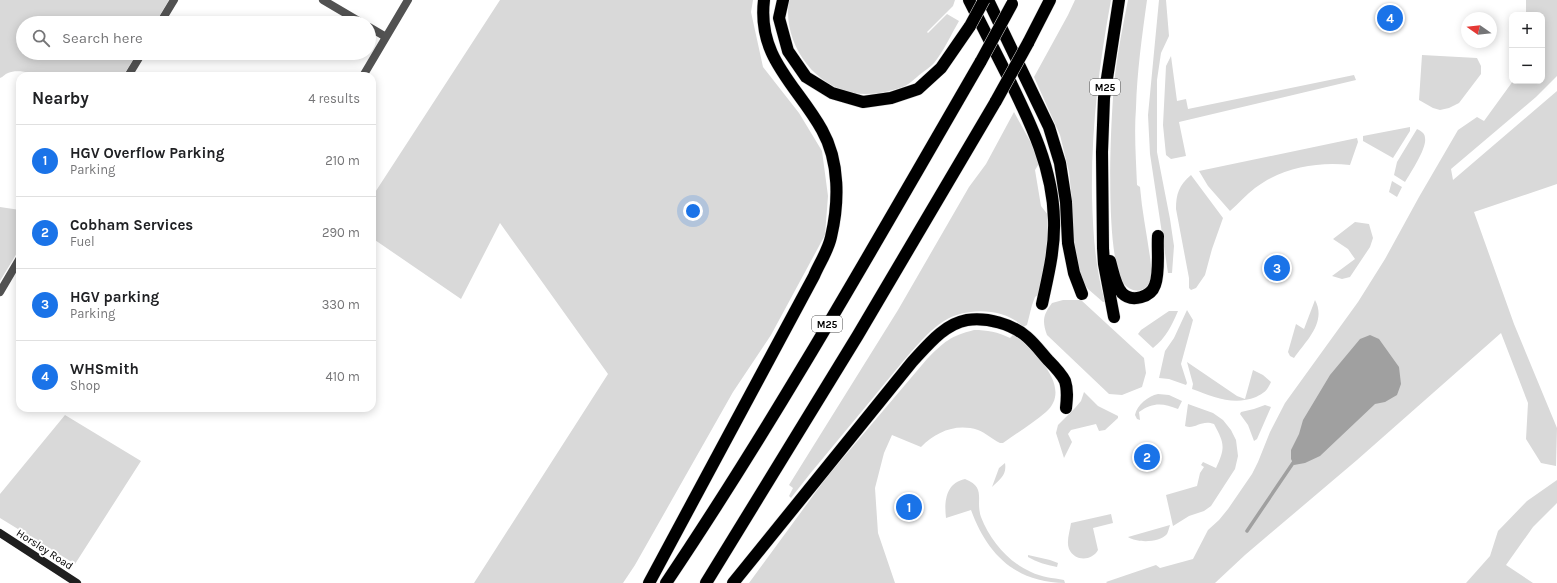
<!DOCTYPE html>
<html lang="en">
<head>
<meta charset="utf-8">
<style>
  :root { --surface:#fff; --page:#f2f2f2; --text:#202124; --muted:#757577; --line:#e0e0e0; --accent:#1a73e8 }
  body { margin:0; font-family:Karla,sans-serif; background:var(--page); color:var(--text) }
  .controls { position:absolute; right:12px; top:12px; display:grid; overflow:hidden; border-radius:8px; box-shadow:0 2px 10px #0003 }
  .controls button { width:36px; height:36px; display:grid; place-items:center; padding:0; border:0; border-bottom:1px solid var(--line); background:var(--surface); color:var(--text); font:20px sans-serif }
  .compass { position:absolute; left:1461px; top:12px; width:36px; height:36px; border-radius:50%; background:var(--surface); box-shadow:0 2px 10px #0003; rotate:284deg }
  .you { position:absolute; left:693px; top:211px; width:14px; height:14px; margin:-10px; border:3px solid #fff; border-radius:50%; background:#1a73e8; box-shadow:0 0 0 6px #1a73e833 }
  .badge { display:grid; place-items:center; width:26px; height:26px; border-radius:50%; background:var(--accent); color:#fff; font-size:13px; font-weight:700 }
  .pin { position:absolute; translate:-50% -50%; border:2px solid #fff; box-shadow:0 1px 4px #0006 }
  .list { margin:0; padding:0; list-style:none }
  h2 { display:flex; justify-content:space-between; align-items:center; height:52px; margin:0; padding:0 16px; font-size:17px }
  h2 small { font-size:13px; font-weight:400; color:var(--muted) }
  .list li { display:grid; grid-template-columns:26px 1fr auto; gap:12px; align-items:center; box-sizing:border-box; height:72px; padding:0 16px; border-top:1px solid var(--line) }
  .list b { display:block; font-size:15px; white-space:nowrap }
  .list p { margin:0; font-size:13px; white-space:nowrap; color:var(--muted) }
  .list em { font-size:13px; font-style:normal; color:var(--muted) }
  .icon { flex:none; width:22px; height:22px; fill:none; stroke:currentColor; stroke-width:2; stroke-linecap:round; stroke-linejoin:round }
  .map { position:relative; flex:none; width:1557px; height:583px; overflow:hidden }
  .search { position:absolute; background:var(--surface); box-shadow:0 2px 10px #0003; left:16px; top:16px; width:360px; height:44px; display:flex; align-items:center; gap:10px; box-sizing:border-box; padding:0 14px; border-radius:22px; color:var(--muted); font-size:15px }
  .panel { position:absolute; background:var(--surface); box-shadow:0 2px 10px #0003; left:16px; top:72px; width:360px; height:340px; border-radius:12px }
  .map>svg:first-child { display:block }
  .green { fill:#d9d9d9 }
  .water { fill:#a0a0a0 }
  .lines { fill:none; stroke-linecap:round; stroke-linejoin:round }
  .stream { stroke:#a0a0a0; stroke-width:3.5 }
  .highway-casing { stroke:#dbdbdb; stroke-width:13 }
  .street { stroke:#525252; stroke-width:8 }
  .secondary { stroke:#1f1f1f; stroke-width:8 }
  .highway { stroke:#000; stroke-width:12 }
  .highway-bridge-casing { stroke:#dbdbdb; stroke-width:13; stroke-linecap:butt }
  .highway-bridge { stroke:#000; stroke-width:12 }
  .labels { text-anchor:middle; stroke-width:4; stroke-linejoin:round; paint-order:stroke }
  .shield { fill:#fff; stroke:#4c4c4c; stroke-width:1 }
  .shield-label { font-size:10px; font-weight:bold; fill:#000 }
  .street-label { font-size:11px; fill:#000; stroke:#fff }
</style>
</head>
<body>
<div class="map">
<svg width="1557" height="583" viewBox="0 0 1557 583">
  <rect width="100%" height="100%" fill="#fff"/>
  <path class="green" d="M0,0H169L155,23H23V53H137L123,76H41C32,73 17,69 8,73C5,74 3,77 0,78Z
    M500,0H753L751,12L763,67L799,113L822,151L828,196L825,235L771,335L733,392L635,565L623,583H474L608,374L500,223L461,299L372,238V197Z
    M789,0H955L953,6L927,32L928,33L947,14L959,21C952,33 942,54 934,63C930,68 922,72 917,77C913,80 909,84 905,86C890,92 870,96 854,93C812,86 782,41 789,0Z
    M1075,0H1111C1099,65 1091,130 1092,197C1093,233 1095,267 1105,302H1103L1088,289L1080,278L1071,246L1072,201L1069,172L1060,135L1034,77L1068,15Z
    M1128,0H1147C1142,36 1137,72 1136,108C1134,133 1136,159 1137,185L1140,187C1142,213 1148,239 1151,265C1151,270 1153,275 1152,280C1151,284 1146,289 1141,290C1136,292 1129,289 1125,285C1103,263 1111,109 1115,75C1118,50 1123,25 1128,0Z
    M1159,0H1166L1169,36L1161,53L1157,80V152L1170,219L1174,246L1172,273H1168L1150,154L1148,115Z
    M1526,0H1557V76L1536,97L1451,169L1453,180L1557,91V184L1474,212L1514,324L1557,428L1556,466L1541,463L1526,439L1528,403L1501,333L1357,460L1245,555L1215,583H1107L1106,582L1156,565L1160,568L1193,559L1208,530L1219,520L1228,509L1252,474L1258,462L1270,432L1285,403L1358,302L1385,259L1419,197L1458,130L1477,117L1484,121L1513,81H1542V15H1526Z
    M1422,55L1477,58L1481,66V74L1459,103L1449,108L1440,110L1433,108L1419,100Z
    M1171,56L1177,101L1186,99L1188,109L1354,75L1356,80L1179,122L1186,156L1171,159L1166,155L1163,125L1166,66Z
    M1014,112L1036,152L1040,162L1035,170L1041,206L1048,215L1047,240L1043,281L1039,294L1035,297L1032,305L1027,325L1023,327C1005,307 965,307 944,321C931,329 921,341 911,352C898,367 885,383 872,399C845,432 817,464 791,498L789,496L793,488L789,485L898,310L969,187L986,164Z
    M1410,127V131L1393,158L1363,141V136Z
    M1417,129C1421,131 1425,133 1425,138C1427,148 1411,172 1405,182L1394,175L1397,162Z
    M1357,138L1358,142L1350,165C1318,161 1281,168 1255,188C1246,195 1238,204 1230,211L1208,186L1199,171Z
    M1191,175L1223,218L1212,249L1205,275L1196,288L1191,290L1189,288V278L1176,209C1176,194 1179,185 1191,175Z
    M1392,181L1402,187L1397,197L1389,192Z
    M0,207L20,210V248L0,281Z
    M1355,222L1369,224L1373,238L1370,247L1350,277L1342,279L1332,276L1355,259L1348,249L1333,239Z
    M1063,300H1081L1144,358L1146,373L1142,387L1122,395L1109,394L1047,335C1042,321 1043,315 1052,303Z
    M1315,300C1327,322 1306,341 1294,358L1290,356L1288,352L1296,324L1304,329Z
    M1187,310L1193,320L1181,364L1187,383L1186,385L1169,379L1159,378L1165,351L1174,338Z
    M1169,311H1178C1172,325 1166,338 1153,348L1138,334L1141,330Z
    M974,330C987,330 998,332 1010,338L1014,334C1033,351 1074,387 1046,412C1033,423 1017,433 1003,443H1000C992,439 986,433 978,430C956,423 936,432 921,447L892,435L884,453L875,488L878,533L895,583H749L826,478L927,359C944,342 950,336 974,330Z
    M1187,362L1237,396L1245,399L1253,370L1263,375L1271,382C1267,391 1264,393 1256,397C1233,406 1214,397 1192,389L1193,384Z
    M1084,392L1098,406L1118,416V418L1105,430L1099,431L1096,424L1071,430L1068,434L1072,442L1064,458L1056,433L1058,425L1075,408L1081,401Z
    M1158,394L1169,395L1182,401L1178,409C1163,403 1153,402 1139,412L1140,420L1137,419L1135,415C1137,405 1148,396 1158,394Z
    M1188,404L1213,413L1223,420L1231,430L1236,440L1238,456L1235,469L1211,506L1204,511L1189,516L1173,526L1166,495L1197,486L1200,473L1204,467L1201,465L1203,462L1216,468C1226,447 1224,443 1214,424C1201,419 1195,430 1185,426Z
    M1265,405L1271,407L1257,439L1254,441L1248,425L1240,414L1241,412L1254,409Z
    M65,415L141,461L75,564L0,518V494Z
    M1005,463C1007,475 1000,479 992,487L999,468Z
    M965,479C987,488 975,499 981,517C990,540 1008,562 1031,572C1041,577 1053,578 1064,580L1065,583C1016,583 987,554 971,510L946,518C944,501 946,483 965,479Z
    M1557,480V503L1533,527L1506,565L1533,583H1466L1490,556L1498,531L1527,501Z
    M1111,514L1113,523L1093,528L1098,550C1092,561 1075,562 1069,549C1066,541 1070,531 1071,523Z
    M1170,525C1169,528 1168,532 1167,534C1159,543 1137,543 1128,537Z
    M1028,555L1050,560L1058,563L1057,567C1046,565 1037,562 1028,557Z"/>
  <path class="water" d="M1370,335L1379,339L1399,367L1401,384L1397,395L1385,402L1375,404L1320,456L1305,463L1294,465L1291,459V450L1299,434L1303,420L1330,375L1360,339Z"/>
  <g class="lines">
    <path class="stream" d="M1247,531L1295,460"/>
    <g class="highway-casing">
      <path id="highway" d="M783,0L779,18L788,51L806,77L832,93L863,102L891,98L918,89L941,68L970,26
        M969,0C982,26 996,53 1009,79C1031,124 1053,169 1054,220C1055,249 1048,276 1042,304
        M988,0L1049,127L1060,163L1066,202L1068,243L1074,273L1082,294
        M1028,43L1050,0
        M1110,261C1113,271 1115,285 1122,293C1132,303 1151,297 1155,285C1160,272 1157,250 1158,236
        M1114,317L1104,264L1103,248L1102,152L1104,98L1119,0
        M649,583L814,276C819,264 828,251 831,237C839,203 840,162 822,130C797,85 757,58 764,0
        M666,583C779,415 879,237 981,61
        M706,583L858,335L996,101
        M733,583L912,362C927,346 944,324 967,320C987,317 1012,324 1027,337C1035,344 1041,352 1048,360C1054,366 1061,373 1065,381C1068,390 1067,399 1066,408"/>
    </g>
    <path class="street" d="M323,0L362,23
      M160,23L174,0
      M369,27L386,37
      M128,76L142,53
      M363,76L408,0
      M0,292L20,258
      M180,408H181"/>
    <path class="secondary" d="M0,533L77,583"/>
    <use href="#highway" class="highway"/>
    <g class="highway-bridge-casing">
      <path id="highway-bridge" d="M970,26L984,0
        M981,61L1012,4
        M996,101L1028,43"/>
    </g>
    <use href="#highway-bridge" class="highway-bridge"/>
  </g>
  <g class="labels">
    <g class="shield">
      <rect x="1090" y="79" width="30" height="16" rx="3"/>
      <rect x="812" y="316" width="30" height="16" rx="3"/>
    </g>
    <g class="shield-label">
      <text x="1105" y="91">M25</text>
      <text x="827" y="328">M25</text>
    </g>
    <g class="street-label">
      <text transform="translate(45 549) rotate(33)" y="4">Horsley Road</text>
    </g>
  </g>
</svg>
<div class="controls">
<button>+</button>
<button>−</button>
</div>
<svg class="compass" viewBox="-18 -18 36 36"><path d="M0-13l5 13h-10z" fill="#e53935"/><path d="M0 13l5-13h-10z" fill="#757577"/></svg>
<div class="you"></div>
<div class="pin badge" style="left:909px;top:507px">1</div>
<div class="pin badge" style="left:1147px;top:457px">2</div>
<div class="pin badge" style="left:1277px;top:268px">3</div>
<div class="pin badge" style="left:1390px;top:18px">4</div>
<div class="search"><svg class="icon" aria-label="search" viewBox="0 0 24 24"><circle cx="10" cy="10" r="6"/><path d="M15 15l6 6"/></svg>Search here</div>
<section class="panel">
<h2>Nearby<small>4 results</small></h2>
<ul class="list">
<li><span class="badge">1</span><div><b>HGV Overflow Parking</b><p>Parking</p></div><em>210 m</em></li>
<li><span class="badge">2</span><div><b>Cobham Services</b><p>Fuel</p></div><em>290 m</em></li>
<li><span class="badge">3</span><div><b>HGV parking</b><p>Parking</p></div><em>330 m</em></li>
<li><span class="badge">4</span><div><b>WHSmith</b><p>Shop</p></div><em>410 m</em></li>
</ul>
</section>
</div>
</body>
</html>
